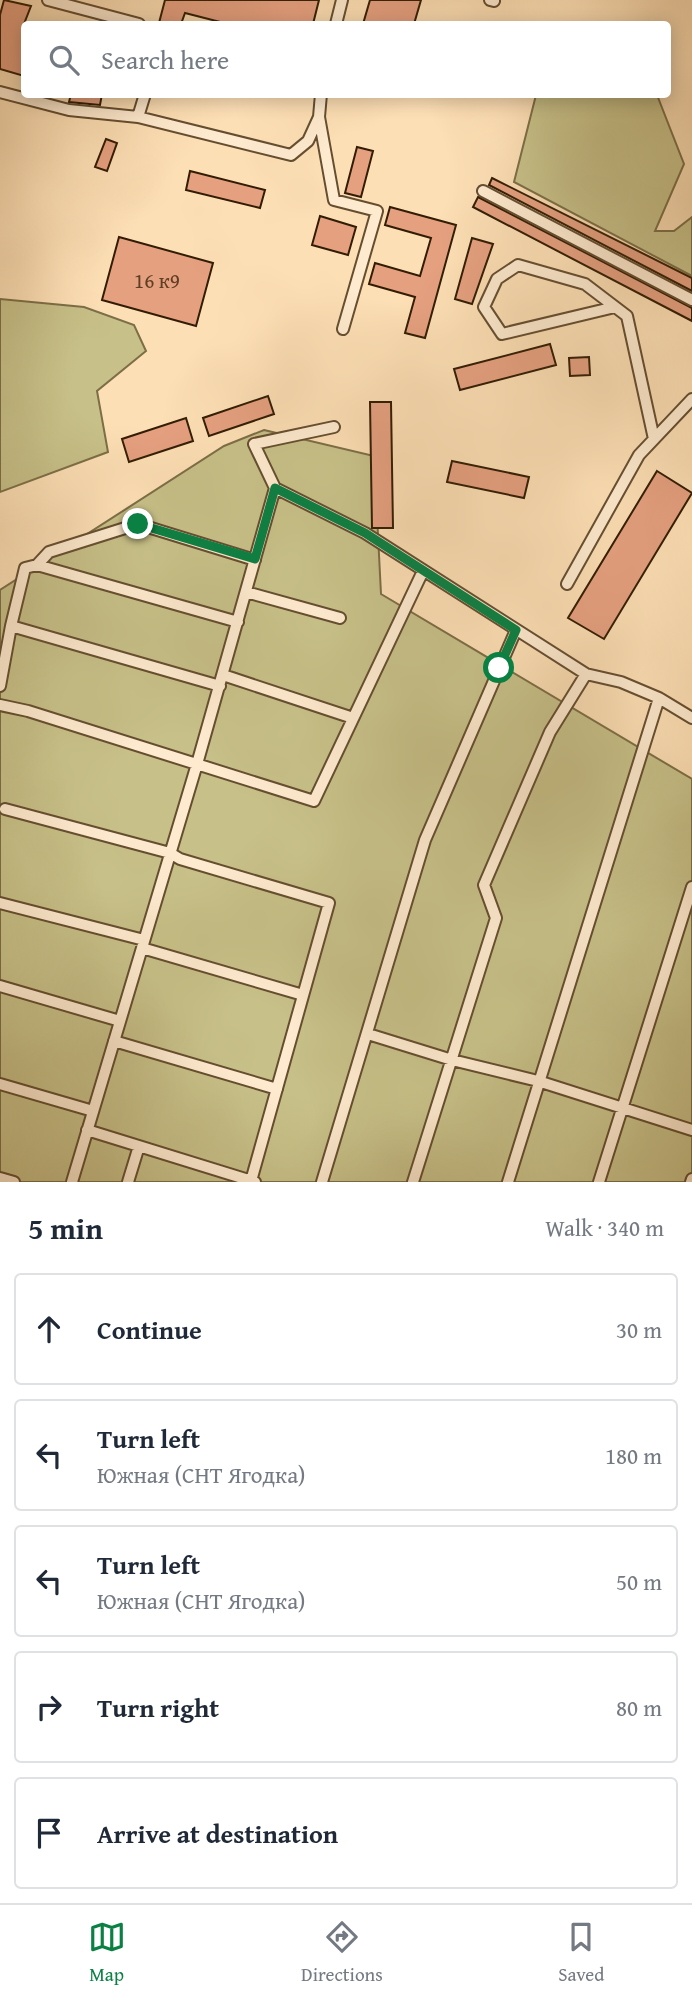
<!DOCTYPE html>
<html lang="en">
<head>
<meta charset="utf-8">
<style>
  :root { --surface:#fff; --page:#f2f2f3; --text:#1f2937; --muted:#747a83; --line:#e0e1e3; --accent:#0b8043 }
  body { margin:0; font-family:"Gentium Book Plus",serif; background:var(--page); color:var(--text) }
  .stop { position:absolute; width:21px; height:21px; margin:-16px; border:5px solid #0b8043; border-radius:50%; background:#fff }
  .stop.end { background:#0b8043; border-color:#fff; box-shadow:0 2px 7px #0008 }
  .list { margin:0; padding:0; list-style:none }
  h2 { display:flex; justify-content:space-between; align-items:center; height:91px; margin:0; padding:0 28px; font-size:30px }
  h2 small { font-size:23px; font-weight:400; color:var(--muted) }
  .list li { display:grid; grid-template-columns:46px 1fr auto; gap:21px; align-items:center; box-sizing:border-box; height:112px; margin:0 14px 14px; padding:0 14px; border:2px solid var(--line); border-radius:7px }
  .list b { display:block; font-size:26px; white-space:nowrap }
  .list p { margin:0; font-size:23px; white-space:nowrap; color:var(--muted) }
  .list em { font-size:23px; font-style:normal; color:var(--muted) }
  .icon { flex:none; width:38px; height:38px; fill:none; stroke:currentColor; stroke-width:2; stroke-linecap:round; stroke-linejoin:round }
  .map { position:relative; flex:none; width:692px; height:1182px; overflow:hidden }
  .search { position:absolute; background:var(--surface); box-shadow:0 4px 18px #0003; left:21px; right:21px; top:21px; height:77px; display:flex; align-items:center; gap:18px; box-sizing:border-box; padding:0 24px; border-radius:7px; color:var(--muted); font-size:26px }
  .sheet { height:721px; background:var(--surface) }
  nav { display:flex; justify-content:space-around; align-items:center; box-sizing:border-box; height:98px; border-top:2px solid var(--line); background:var(--surface); font-size:19px; color:var(--muted) }
  nav a { display:grid; justify-items:center; gap:4px }
  nav .on { color:var(--accent) }
  .map>svg:first-child { display:block }
  .green { fill:#c7c088; stroke:#7c6e46; stroke-width:2 }
  .building { fill:#e5a080; stroke:#321d04; stroke-width:2 }
  .lines { fill:none; stroke-linecap:round; stroke-linejoin:round }
  .minor-casing { stroke:#654e30; stroke-width:14 }
  .minor { stroke:#feeacf; stroke-width:10 }
  .route { stroke:#0b8043; stroke-width:9 }
  .labels { text-anchor:middle; stroke-width:5; stroke-linejoin:round; paint-order:stroke }
  .number-label { font-size:21px; fill:#5f3e23 }
</style>
</head>
<body>
<div class="map">
<svg width="692" height="1182" viewBox="0 0 692 1182">
  <rect width="100%" height="100%" fill="#fddfb5"/>
  <filter id="stains"><feTurbulence type="fractalNoise" baseFrequency=".00286" numOctaves="4"/><feColorMatrix values="0 0 0 0 .2 0 0 0 0 .09 0 0 0 0 .02 0 0 0 .5 -.17"/></filter>
  <radialGradient id="worn" r=".72"><stop offset=".6" stop-color="#630" stop-opacity="0"/><stop offset="1" stop-color="#630" stop-opacity=".3"/></radialGradient>
  <path class="green" d="M536,95H657L684,164L655,231H674L692,217V276L514,182Z
    M0,299L84,307L134,325L146,351L97,391L108,452L0,492Z
    M264,430L374,456L381,594L692,779V1182H0V590L224,446Z"/>
  <path class="building" d="M4,0L31,6L24,24V76L0,69V15Z
    M165,0H319L313,24H228L185,13L181,24H165L159,23Z
    M370,0H421L414,24H363Z
    M71,94H102L100,105L69,102Z
    M106,139L117,143L107,171L95,167Z
    M357,147L373,151L361,197L345,193Z
    M190,171L265,190L260,208L186,190Z
    M492,178L692,278V291L489,185Z
    M478,197L692,308V321L473,207Z
    M390,207L456,225L425,338L405,333L415,297L369,284L375,263L420,276L431,238L385,225Z
    M320,216L356,227L348,255L312,245Z
    M119,237L213,263L196,326L102,300Z
    M472,238L493,244L472,304L455,299Z
    M550,344L556,365L460,390L454,369Z
    M589,357L590,375L570,376L569,358Z
    M268,396L274,414L209,436L203,418Z
    M370,402H391L393,528H372Z
    M186,418L193,441L129,462L122,439Z
    M452,461L529,477L524,498L447,482Z
    M657,471L692,493L604,639L568,618Z"/>
  <g class="lines">
    <g class="minor-casing">
      <path id="minor" d="M48,0L139,24
        M490,0L494,1
        M336,24L342,0
        M0,92L69,110L138,117
        M145,94L138,117L291,155L308,141L319,117
        M321,94L319,117L334,200L377,211L343,329
        M483,191L692,300
        M615,307L502,334L484,307L497,279L518,265L585,284L627,316L654,439
        M275,488L254,444L334,427
        M37,565L49,552L138,524L255,560
        M567,584L639,455L692,399
        M246,592L340,618
        M11,626L220,686
        M223,675L353,718
        M0,686L11,626L25,568L37,565L238,622
        M0,705L28,711L314,801L423,571
        M5,809L170,853L180,859L329,903L251,1181
        M0,903L144,940
        M142,948L303,995
        M0,986L120,1021
        M368,1034L452,1060L538,1081L692,1130
        M114,1041L277,1089
        M0,1084L93,1111
        M87,1130L255,1182
        M0,1178L14,1182
        M72,1182L197,764L275,488L365,533L586,674L621,682L659,698L692,718
        M128,1182L139,1146
        M322,1182L425,840L516,630
        M413,1182L496,918L484,885L550,732L586,674
        M508,1182L659,698
        M599,1182L692,887
        M691,1182L692,1179"/>
    </g>
    <use href="#minor" class="minor"/>
  </g>
  <g class="lines">
    <path class="route" d="M138,524L255,559L275,488L365,533L516,630L499,668"/>
  </g>
  <g class="labels">
    <g class="number-label">
      <text x="157" y="288">16 к9</text>
    </g>
  </g>
  <rect width="100%" height="100%" filter="url(#stains)"/>
  <rect width="100%" height="100%" fill="url(#worn)"/>
</svg>
<div class="stop" style="left:499px;top:668px"></div>
<div class="stop end" style="left:138px;top:524px"></div>
<div class="search"><svg class="icon" aria-label="search" viewBox="0 0 24 24"><circle cx="10" cy="10" r="6"/><path d="M15 15l6 6"/></svg>Search here</div>
</div>
<section class="sheet">
<h2>5 min<small>Walk · 340 m</small></h2>
<ul class="list">
<li><svg class="icon" aria-label="ahead" viewBox="0 0 24 24"><path d="M12 20V5M6 11l6-6 6 6"/></svg><div><b>Continue</b></div><em>30 m</em></li>
<li><svg class="icon" aria-label="left" viewBox="0 0 24 24"><path d="M17 20v-9H6M10 6l-5 5 5 5"/></svg><div><b>Turn left</b><p>Южная (СНТ Ягодка)</p></div><em>180 m</em></li>
<li><svg class="icon" aria-label="left" viewBox="0 0 24 24"><path d="M17 20v-9H6M10 6l-5 5 5 5"/></svg><div><b>Turn left</b><p>Южная (СНТ Ягодка)</p></div><em>50 m</em></li>
<li><svg class="icon" aria-label="right" viewBox="0 0 24 24"><path d="M7 20v-9h11M14 6l5 5-5 5"/></svg><div><b>Turn right</b></div><em>80 m</em></li>
<li><svg class="icon" aria-label="arrive" viewBox="0 0 24 24"><path d="M6 21V4h12l-3 4 3 4H6"/></svg><div><b>Arrive at destination</b></div></li>
</ul>
</section>
<nav>
<a class="on"><svg class="icon" aria-label="map" viewBox="0 0 24 24"><path d="M3 6l6-2 6 2 6-2v14l-6 2-6-2-6 2zM9 4v14M15 6v14"/></svg>Map</a>
<a><svg class="icon" aria-label="directions" viewBox="0 0 24 24"><path d="M12 3l9 9-9 9-9-9zM9 14v-3h6M13 9l2 2-2 2"/></svg>Directions</a>
<a><svg class="icon" aria-label="saved" viewBox="0 0 24 24"><path d="M7 4h10v16l-5-4-5 4z"/></svg>Saved</a>
</nav>
</body>
</html>
